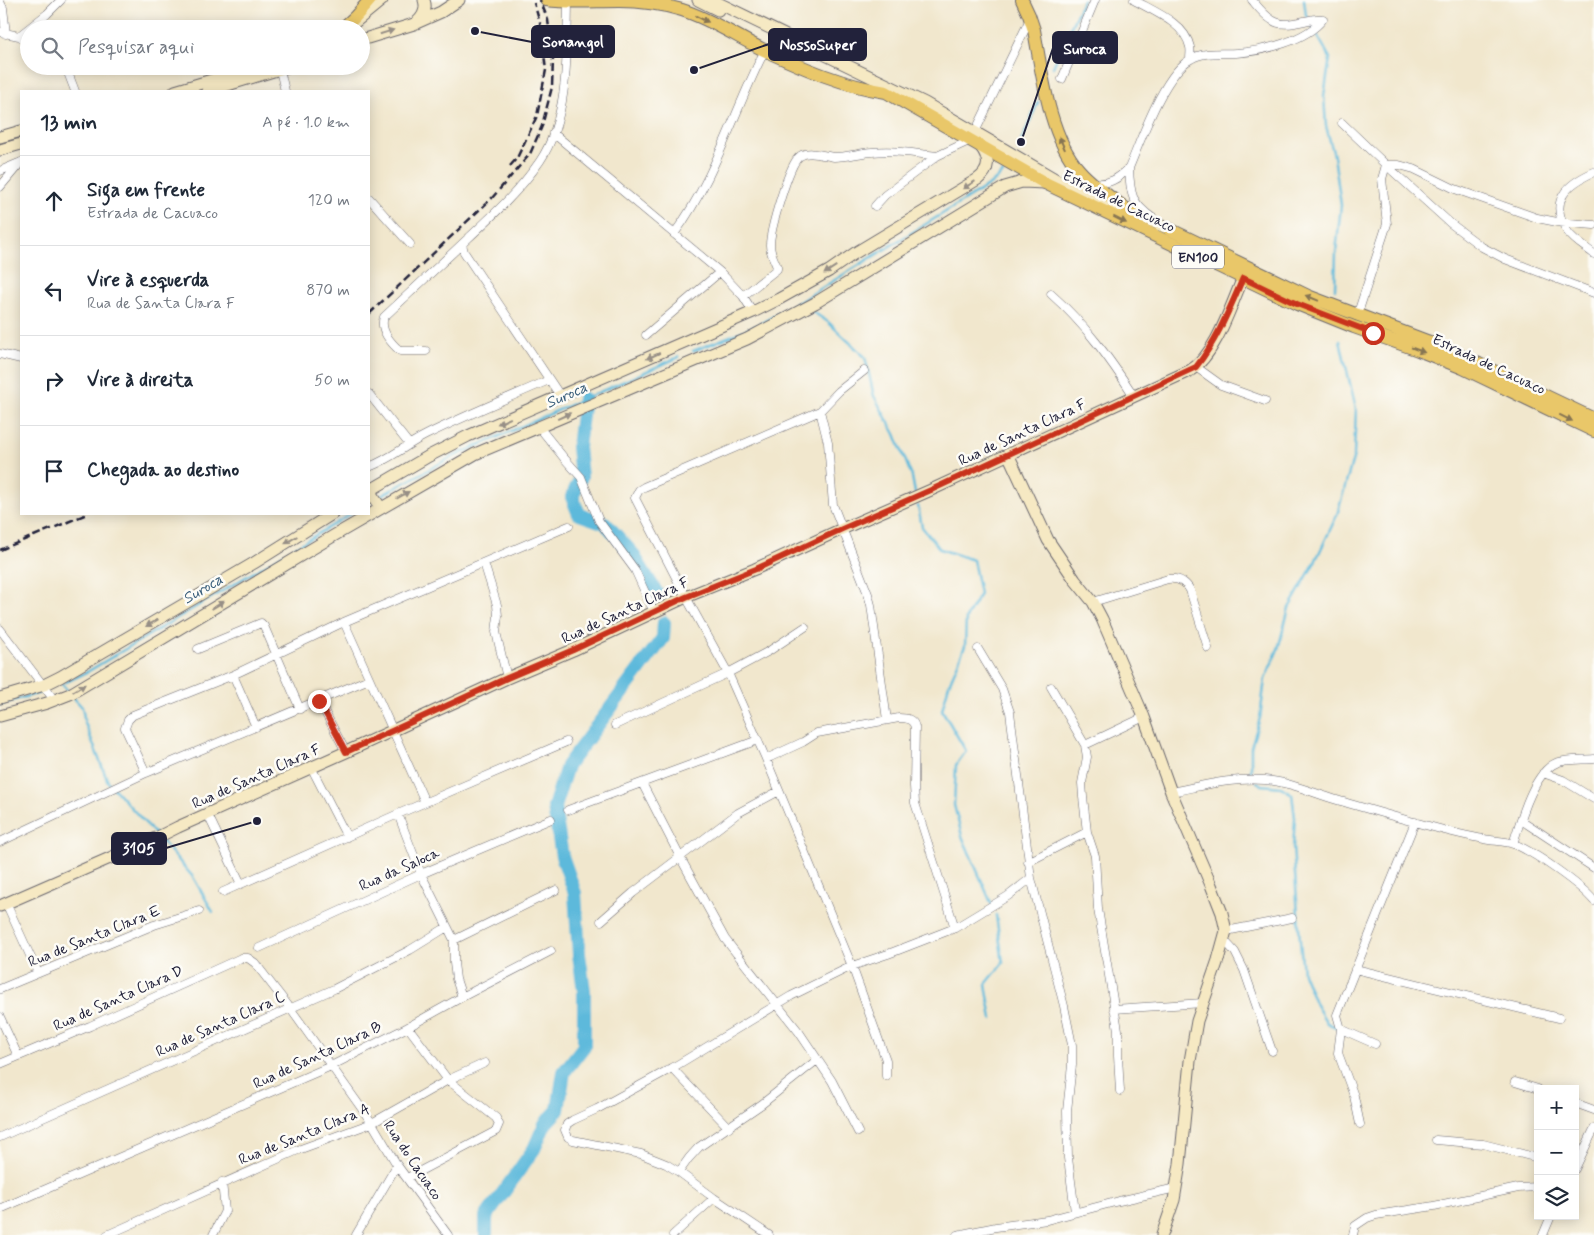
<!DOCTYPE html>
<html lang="pt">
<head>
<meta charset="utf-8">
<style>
  :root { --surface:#fff; --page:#f2f2f3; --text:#1f2937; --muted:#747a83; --line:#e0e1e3 }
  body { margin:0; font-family:Mynerve,sans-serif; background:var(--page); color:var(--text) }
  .controls { position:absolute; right:15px; bottom:15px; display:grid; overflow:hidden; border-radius:0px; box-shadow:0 2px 12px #0003 }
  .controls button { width:45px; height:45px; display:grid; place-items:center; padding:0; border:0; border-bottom:1px solid var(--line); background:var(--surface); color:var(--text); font:25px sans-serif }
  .stop { position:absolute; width:15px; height:15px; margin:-11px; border:4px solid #c8321e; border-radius:50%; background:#fff }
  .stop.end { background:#c8321e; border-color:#fff; box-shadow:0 1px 5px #0008 }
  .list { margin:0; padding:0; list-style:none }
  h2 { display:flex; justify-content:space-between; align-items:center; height:65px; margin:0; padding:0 20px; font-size:21px }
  h2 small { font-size:16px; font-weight:400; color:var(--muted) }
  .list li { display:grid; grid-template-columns:32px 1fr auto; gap:15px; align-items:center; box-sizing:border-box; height:90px; padding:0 20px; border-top:1px solid var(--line) }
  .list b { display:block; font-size:19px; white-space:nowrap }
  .list p { margin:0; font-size:16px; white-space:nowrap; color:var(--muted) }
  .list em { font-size:16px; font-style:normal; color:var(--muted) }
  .icon { flex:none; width:28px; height:28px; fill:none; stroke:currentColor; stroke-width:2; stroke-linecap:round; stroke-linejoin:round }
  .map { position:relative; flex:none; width:1594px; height:1235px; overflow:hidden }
  .search { position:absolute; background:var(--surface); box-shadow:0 2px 12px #0003; left:20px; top:20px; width:350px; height:55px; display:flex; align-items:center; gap:12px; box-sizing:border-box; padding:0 18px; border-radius:28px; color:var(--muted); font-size:19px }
  .panel { position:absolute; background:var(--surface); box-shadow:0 2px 12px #0003; left:20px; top:90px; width:350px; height:425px; border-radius:0px }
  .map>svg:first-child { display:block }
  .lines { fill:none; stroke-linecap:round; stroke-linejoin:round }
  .stream { stroke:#5db9db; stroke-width:2.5 }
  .river { stroke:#5db9db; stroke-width:14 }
  .street-casing { stroke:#6a676e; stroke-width:9 }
  .secondary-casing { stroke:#6a676e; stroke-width:13 }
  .primary-casing { stroke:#6a676e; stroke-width:14 }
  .street { stroke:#fff; stroke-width:8 }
  .secondary { stroke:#f6e9c3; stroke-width:11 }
  .primary { stroke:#e9c769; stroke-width:12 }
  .rail { stroke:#22223b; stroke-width:2.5; stroke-dasharray:8 4; stroke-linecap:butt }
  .oneway { fill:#867452 }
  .oneway2 { fill:#978f86 }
  .route { stroke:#c8321e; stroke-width:6 }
  .labels { text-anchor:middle; stroke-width:5; stroke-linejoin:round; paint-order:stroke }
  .shield { fill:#fdfcf7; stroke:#646373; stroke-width:1 }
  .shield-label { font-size:14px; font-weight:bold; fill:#22223b }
  .street-label { font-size:15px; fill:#22223b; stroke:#fdfcf7 }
  .water-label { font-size:16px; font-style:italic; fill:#3a5e7b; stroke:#fdfcf7 }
  .leader { fill:none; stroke:#22223b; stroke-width:2 }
  .callout-dot { fill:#22223b; stroke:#fdfcf7; stroke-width:2 }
  .callout { fill:#22223b; stroke:#22223b; stroke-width:2 }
  .callout-label { font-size:16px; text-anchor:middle; font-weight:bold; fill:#fff }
</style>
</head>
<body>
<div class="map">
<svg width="1594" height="1235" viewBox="0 0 1594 1235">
  <rect width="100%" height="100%" fill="#fdfcf7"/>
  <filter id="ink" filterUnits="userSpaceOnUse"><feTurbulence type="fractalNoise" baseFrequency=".02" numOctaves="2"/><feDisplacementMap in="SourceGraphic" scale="10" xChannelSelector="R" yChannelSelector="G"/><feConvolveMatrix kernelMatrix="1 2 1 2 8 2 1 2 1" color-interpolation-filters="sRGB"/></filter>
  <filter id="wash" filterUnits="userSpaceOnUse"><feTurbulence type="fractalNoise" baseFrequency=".0096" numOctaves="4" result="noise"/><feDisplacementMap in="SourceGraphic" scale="20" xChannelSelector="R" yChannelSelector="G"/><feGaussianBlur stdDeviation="1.12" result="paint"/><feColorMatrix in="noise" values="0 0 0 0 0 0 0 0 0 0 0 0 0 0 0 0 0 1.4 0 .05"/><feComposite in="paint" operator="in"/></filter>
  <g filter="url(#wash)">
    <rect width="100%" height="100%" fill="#f1e7cd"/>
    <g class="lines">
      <path class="stream" d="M1304,0L1306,15L1330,58L1324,96L1326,126L1334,156L1341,205L1336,252L1335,289
        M1053,67L1083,0
        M1021,142L1038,102
        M810,310L828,322L865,357L874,396L895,434L912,477L915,493
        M693,351L756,326L799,302L991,184L1003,173
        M382,495L450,458L679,357
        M918,506L922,527L940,549L973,560L980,594L966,618L965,646L949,684L942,710L966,751L956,765L954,805L962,836L992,905
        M66,682L87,672L351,514
        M62,684L68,691
        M73,697L82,707L85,723L108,782L156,835
        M0,704L39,693
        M1251,778V747L1260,718L1265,679L1278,649L1289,608L1315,562L1337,515L1354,455L1356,409L1340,341
        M1257,782L1262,785L1281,787L1292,794L1295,818L1293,847L1300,941L1303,973L1316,1005L1327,1023L1338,1028
        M160,839L193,877L213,912
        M992,1019L986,984L1003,963L996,915"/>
      <path class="river" d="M584,399L578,447L581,477L572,497L579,514L605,523L632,553L661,600
        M486,1235V1217L534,1149L545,1124L558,1110L564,1072L584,1046V991L579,954L575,893L562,856L554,807L567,766L663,638L664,623"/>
    </g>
  </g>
  <g filter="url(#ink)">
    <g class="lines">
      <g class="street-casing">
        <path id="street" d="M1134,0C1153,11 1185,23 1190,47C1191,51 1190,56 1190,59
          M1252,0C1258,7 1264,15 1272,20C1286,30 1308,17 1323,19
          M0,2L3,8L6,34
          M0,32L19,36L29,42
          M19,36L47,14L61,0
          M64,66L67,70L75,91
          M280,70L285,91
          M1062,79L1095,0
          M1342,123L1386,165L1382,179L1387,224L1357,316
          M975,132L1030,19
          M553,133L720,272L743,296L753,312
          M1386,165L1450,223L1482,247L1505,259L1594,293
          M1386,165H1399L1414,169L1455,189L1537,218L1557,222L1594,225
          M1129,168C1130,194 1131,203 1154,219
          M0,171L19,163
          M1594,172C1567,184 1548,201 1567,231C1573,240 1585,247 1594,254
          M1094,183C1109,185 1119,178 1129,168C1141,140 1164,73 1191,59C1204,51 1222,54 1236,53C1263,51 1306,41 1323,19
          M0,187L21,162
          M369,198L410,244
          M875,206L885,195L937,156L971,140
          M674,234C715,179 734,111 765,50
          M1051,294C1085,324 1110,359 1134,396
          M743,296L777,269V267C774,259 770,253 770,245C770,231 789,163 800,156C810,150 824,156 834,157C847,157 859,153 872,152C893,150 915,153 937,156
          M646,335L720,272
          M426,351H400C391,343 379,330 384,317L462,244
          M0,354L21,359
          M1196,367L1221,385L1265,401
          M864,371L839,391L820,411L644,487L639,490L635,498L686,597L728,673L766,759L852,966L886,1060V1076
          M369,394L409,444
          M561,397L464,252L462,244C489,219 519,192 540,161C569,118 567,51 568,2
          M820,411L828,443L833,505L868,594L871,605L887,720
          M539,427L564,458L581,477L599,521L635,570L654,612
          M369,467C390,459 406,445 426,435C466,415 508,398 549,380
          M484,563L497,605L498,616L496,632L507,678
          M1093,602L1168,579C1177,578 1185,581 1190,590L1208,648
          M344,622L425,802
          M0,629L55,701
          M198,649L261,623L264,626L300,709
          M978,649L1002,689L1010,712L1031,878L1064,1006L1072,1045V1065L1067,1111L1068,1158L1075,1212
          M233,675L256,727
          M1051,687L1085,745
          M319,701L346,752
          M615,725L728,673L769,651L805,627
          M766,759L803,742L817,733L899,718C907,718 913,719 915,727L914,786L915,803L955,928
          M311,767L347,837
          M146,773L125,728L128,720L133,715L233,675L344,622L569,526
          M1543,773L1563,780L1594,799
          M642,783L680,857L725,939L799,1032L832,1081L858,1132
          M1171,792C1202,786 1233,777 1265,780C1290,782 1313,793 1337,800C1368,809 1398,818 1429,826C1447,831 1466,836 1484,839C1493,841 1505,841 1514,844C1534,852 1580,884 1594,901
          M568,810L758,740
          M398,814L421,874L454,940V963L456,979L462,997
          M208,815L241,884
          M1521,820L1594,868
          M0,842L146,773L369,679
          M1513,844C1520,822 1533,773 1556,763C1565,759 1583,760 1594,759
          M1028,862L1087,832
          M223,892L398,814L566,742
          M6,903L38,973
          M601,921L633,893L738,813L779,791
          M1226,931L1292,918
          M454,940L556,890
          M1224,940L1235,952L1244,970L1272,1051
          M259,948L421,874L551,819
          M1355,969L1559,1018
          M0,989L154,925L199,911
          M1114,1009L1203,1003
          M0,1017L18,1056
          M1341,1029L1375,1044
          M0,1064L90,1026L241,958H248L255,963L290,1008L372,1123L397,1165L448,1235
          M672,1068L729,1128
          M1515,1082L1538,1089
          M1120,1091L1118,1056V1030L1098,909L1095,856L1087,832L1083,797L1082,783L1087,757L1085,745L1144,717
          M1575,1103L1594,1110
          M1360,1124L1354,1096L1338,1053L1341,1029L1337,1015L1415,822
          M0,1137L334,989L410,950L447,927
          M1436,1140L1483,1144L1538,1158
          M1575,1169L1594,1129
          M679,1172L689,1158L699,1147L762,1104L817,1060
          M407,1178L496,1131L499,1124L496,1118L448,1080L408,1027
          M0,1209L331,1066L408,1027L462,997L551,951
          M107,1235L298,1150L372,1123L448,1080L485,1063
          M213,1235L225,1211L222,1182
          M356,1235L397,1165
          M673,1235L714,1198
          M769,1235L714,1198L679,1172L666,1164L641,1154L573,1140L568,1137L565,1130L567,1124L573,1120L597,1109L672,1068L791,996L852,966L888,954L955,928L1008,896L1031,878
          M957,1235L996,1227L1047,1220L1119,1201L1176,1188
          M1353,1235L1355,1226L1367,1218L1376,1215L1434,1206L1518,1188L1538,1187
          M1543,1235L1551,1216"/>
      </g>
      <g class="secondary-casing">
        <path id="secondary" d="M698,0L718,10
          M712,0L925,103L1057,180L1169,229
          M417,22C424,16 427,9 424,0
          M354,23L382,0
          M361,40L414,24L441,12L459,0
          M175,91L258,66
          M208,91L290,66
          M0,137L21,131
          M0,150L21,144
          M1008,454L1048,540L1075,580L1093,602L1102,619L1144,717L1171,792L1211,885L1222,913L1226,931L1218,960L1197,1021L1190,1061L1180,1164L1174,1200L1162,1235
          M381,508L369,491L429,456L468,436L753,312L779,299L829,271L855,253L978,179C990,170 990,159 981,147
          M0,698L44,685L60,677L254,563L332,514
          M0,716L47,703L70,694L335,535L475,454L747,339L815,303L1005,187L1022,182L1045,183
          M0,906L158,837L178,827L346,752L507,678L573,650L686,597L755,569L842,529L931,490L1191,370C1216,354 1231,305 1243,278"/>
      </g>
      <g class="primary-casing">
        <path id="primary" d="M546,0C570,3 594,1 619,1C640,1 662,4 682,10C711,19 737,37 764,50C803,68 844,86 886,92L1045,183L1243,278L1297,304L1354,327L1418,350L1463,368L1594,431
          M1022,0L1029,15L1034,30C1042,73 1049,136 1079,170C1094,187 1114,200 1132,213
          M342,29L355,17L370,0
          M1169,229L1308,296L1427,341L1479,364L1594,419"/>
      </g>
      <use href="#street" class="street"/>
      <use href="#secondary" class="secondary"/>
      <use href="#primary" class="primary"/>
      <path class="rail" d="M510,166L517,158L537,116L546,70L540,23L534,3
        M369,314L492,198L530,154L542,126L552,87L553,59L548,20L540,0
        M0,550L87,514"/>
    </g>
    <defs><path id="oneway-solid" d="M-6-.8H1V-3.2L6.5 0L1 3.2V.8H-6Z" transform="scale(1.25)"/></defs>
    <g class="oneway">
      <use href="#oneway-solid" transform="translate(702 19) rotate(26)"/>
      <use href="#oneway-solid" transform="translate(1062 143) rotate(-114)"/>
      <use href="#oneway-solid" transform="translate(1120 220) rotate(26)"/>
      <use href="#oneway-solid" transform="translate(1312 298) rotate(-158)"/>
      <use href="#oneway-solid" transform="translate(1418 350) rotate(21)"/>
      <use href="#oneway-solid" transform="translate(1566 418) rotate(26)"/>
    </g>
    <g class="oneway2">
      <use href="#oneway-solid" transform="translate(387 32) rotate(-17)"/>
      <use href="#oneway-solid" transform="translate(969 185) rotate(149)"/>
      <use href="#oneway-solid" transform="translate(830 270) rotate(147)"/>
      <use href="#oneway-solid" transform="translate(653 356) rotate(156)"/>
      <use href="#oneway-solid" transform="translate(564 416) rotate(-25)"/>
      <use href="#oneway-solid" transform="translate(504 421) rotate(156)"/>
      <use href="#oneway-solid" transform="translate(403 495) rotate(-30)"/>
      <use href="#oneway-solid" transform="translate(291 540) rotate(148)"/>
      <use href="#oneway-solid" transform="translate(218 605) rotate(-31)"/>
      <use href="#oneway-solid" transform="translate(152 623) rotate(150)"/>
      <use href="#oneway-solid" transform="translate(79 688) rotate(-31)"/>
    </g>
  </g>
  <g class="lines" filter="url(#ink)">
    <path class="route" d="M319,701L346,752L507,678L573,650L686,597L756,569L842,529L931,490L1196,367C1217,340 1229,310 1243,278L1297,304L1373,333"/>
  </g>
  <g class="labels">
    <rect class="shield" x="1172" y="245.5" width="52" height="23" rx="4"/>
    <g class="shield-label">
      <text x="1198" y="262">EN100</text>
    </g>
    <g class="street-label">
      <text transform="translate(1119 201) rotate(26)" y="5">Estrada de Cacuaco</text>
      <text transform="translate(1489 364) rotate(25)" y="5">Estrada de Cacuaco</text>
      <text transform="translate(1022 432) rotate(-25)" y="5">Rua de Santa Clara F</text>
      <text transform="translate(625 610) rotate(-25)" y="5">Rua de Santa Clara F</text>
      <text transform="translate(256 776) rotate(-24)" y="5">Rua de Santa Clara F</text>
      <text transform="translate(399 869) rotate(-24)" y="5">Rua da Saloca</text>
      <text transform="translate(94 936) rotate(-22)" y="5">Rua de Santa Clara E</text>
      <text transform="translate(118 998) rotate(-24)" y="5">Rua de Santa Clara D</text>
      <text transform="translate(220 1024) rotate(-24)" y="5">Rua de Santa Clara C</text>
      <text transform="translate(317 1055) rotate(-25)" y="5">Rua de Santa Clara B</text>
      <text transform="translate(304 1134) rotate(-22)" y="5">Rua de Santa Clara A</text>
      <text transform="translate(413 1160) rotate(56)" y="5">Rua do Cacuaco</text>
    </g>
    <g class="water-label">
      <text transform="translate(566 394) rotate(-24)" y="6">Suroca</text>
      <text transform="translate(202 588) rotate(-31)" y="6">Suroca</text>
    </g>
  </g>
  <path class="leader" d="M475 31L532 42M694 70L769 44M1021 142L1053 48M257 821L166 848"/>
  <g class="callout-dot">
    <circle cx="475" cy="31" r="5"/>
    <circle cx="694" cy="70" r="5"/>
    <circle cx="1021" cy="142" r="5"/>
    <circle cx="257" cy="821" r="5"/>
  </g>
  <g class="callout">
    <rect x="532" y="26" width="82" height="31" rx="5"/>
    <rect x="769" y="29" width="97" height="31" rx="5"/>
    <rect x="1053" y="32" width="64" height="31" rx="5"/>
    <rect x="112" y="833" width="54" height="31" rx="5"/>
  </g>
  <g class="callout-label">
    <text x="573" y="47">Sonangol</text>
    <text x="818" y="50">NossoSuper</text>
    <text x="1085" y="54">Suroca</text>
    <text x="139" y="854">3105</text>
  </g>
</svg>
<div class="controls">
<button>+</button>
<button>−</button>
<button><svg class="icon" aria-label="layers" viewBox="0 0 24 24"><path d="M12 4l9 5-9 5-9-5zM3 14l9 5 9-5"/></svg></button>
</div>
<div class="stop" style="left:1373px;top:333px"></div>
<div class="stop end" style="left:319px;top:701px"></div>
<div class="search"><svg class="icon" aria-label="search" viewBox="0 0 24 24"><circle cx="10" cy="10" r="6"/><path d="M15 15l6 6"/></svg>Pesquisar aqui</div>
<section class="panel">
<h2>13 min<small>A pé · 1.0 km</small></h2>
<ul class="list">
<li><svg class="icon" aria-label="ahead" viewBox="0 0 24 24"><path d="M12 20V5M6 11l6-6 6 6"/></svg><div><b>Siga em frente</b><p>Estrada de Cacuaco</p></div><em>120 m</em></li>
<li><svg class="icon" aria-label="left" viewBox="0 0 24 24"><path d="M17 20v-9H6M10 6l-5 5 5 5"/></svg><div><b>Vire à esquerda</b><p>Rua de Santa Clara F</p></div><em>870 m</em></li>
<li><svg class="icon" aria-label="right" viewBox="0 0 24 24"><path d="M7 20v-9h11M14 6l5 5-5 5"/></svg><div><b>Vire à direita</b></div><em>50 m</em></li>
<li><svg class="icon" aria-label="arrive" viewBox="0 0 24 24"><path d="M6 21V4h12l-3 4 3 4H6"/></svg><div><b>Chegada ao destino</b></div></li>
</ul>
</section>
</div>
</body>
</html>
